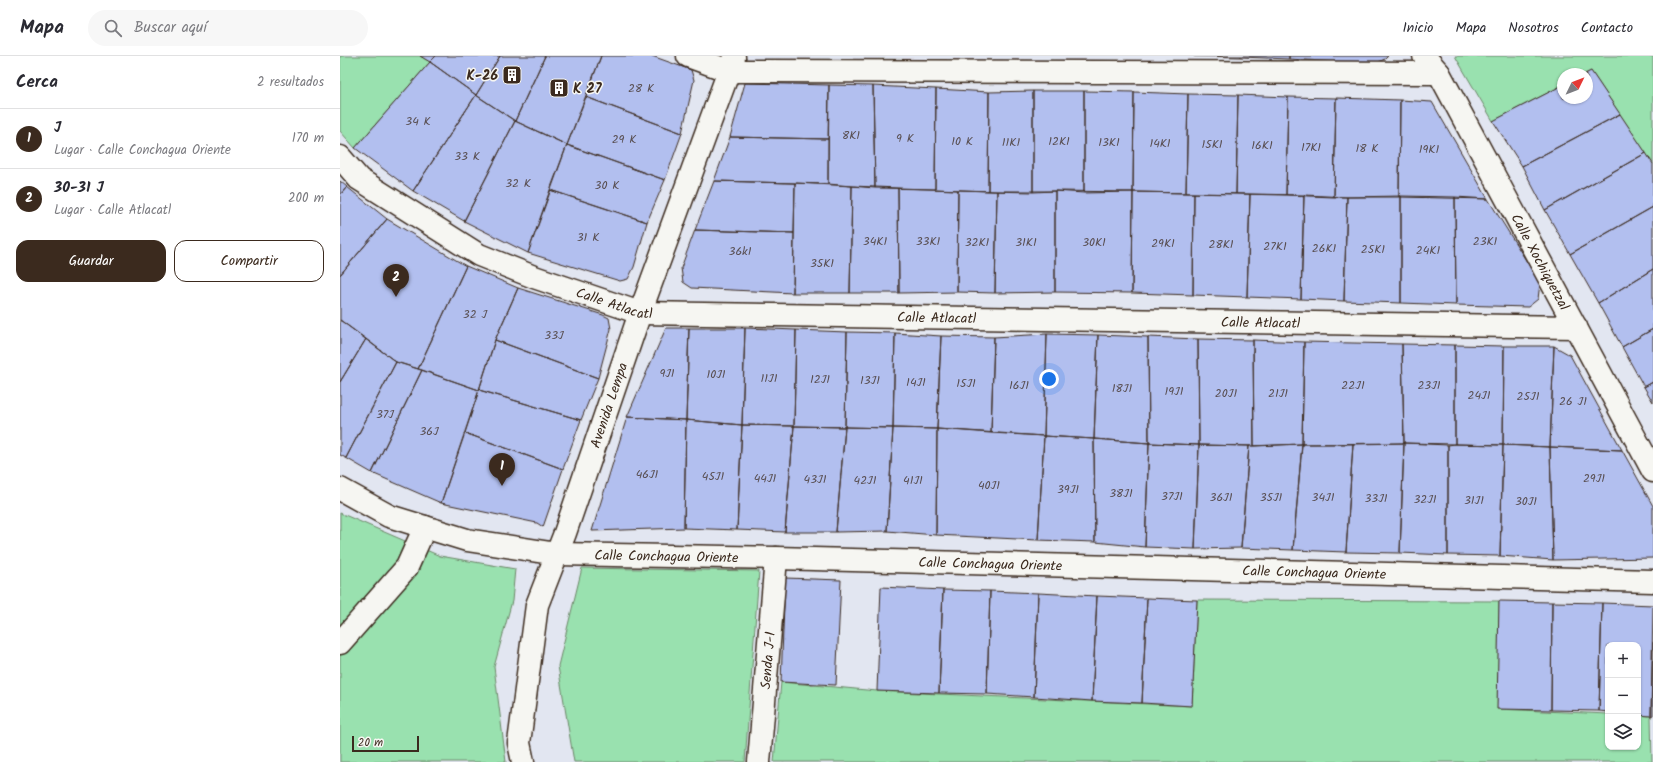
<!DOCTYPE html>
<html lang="es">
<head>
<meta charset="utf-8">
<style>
  :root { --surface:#fff; --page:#f7f7f7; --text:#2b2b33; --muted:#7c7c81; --line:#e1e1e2; --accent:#3b2a1e }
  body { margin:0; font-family:Kalam,sans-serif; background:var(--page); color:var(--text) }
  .controls { position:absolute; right:12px; bottom:12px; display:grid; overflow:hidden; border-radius:8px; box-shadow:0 1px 3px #0004 }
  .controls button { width:36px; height:36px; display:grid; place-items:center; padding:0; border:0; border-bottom:1px solid var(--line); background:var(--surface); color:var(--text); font:20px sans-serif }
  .compass { position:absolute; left:1217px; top:12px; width:36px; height:36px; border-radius:50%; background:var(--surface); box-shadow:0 1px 3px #0004; rotate:47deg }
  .scale { position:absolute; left:12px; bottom:10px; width:67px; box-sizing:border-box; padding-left:4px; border:2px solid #3b2a1e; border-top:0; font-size:11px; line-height:14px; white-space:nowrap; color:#3b2a1e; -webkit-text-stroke:3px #f6f6f2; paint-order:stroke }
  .you { position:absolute; left:709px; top:323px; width:14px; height:14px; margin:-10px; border:3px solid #fff; border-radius:50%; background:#1a73e8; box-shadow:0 0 0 6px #1a73e833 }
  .badge { display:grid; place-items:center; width:26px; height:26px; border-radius:50%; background:var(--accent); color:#fff; font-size:13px; font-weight:700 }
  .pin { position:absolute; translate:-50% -33px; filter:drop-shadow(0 1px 2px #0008) }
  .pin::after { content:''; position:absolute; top:21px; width:14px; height:12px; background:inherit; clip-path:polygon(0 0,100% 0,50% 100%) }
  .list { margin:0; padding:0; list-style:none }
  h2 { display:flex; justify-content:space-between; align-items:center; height:52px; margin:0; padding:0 16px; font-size:17px }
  h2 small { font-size:13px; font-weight:400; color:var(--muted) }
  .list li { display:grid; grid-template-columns:26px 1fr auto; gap:12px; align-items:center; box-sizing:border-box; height:60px; padding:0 16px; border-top:1px solid var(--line) }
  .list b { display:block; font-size:15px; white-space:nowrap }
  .list p { margin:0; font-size:13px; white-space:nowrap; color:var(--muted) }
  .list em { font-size:13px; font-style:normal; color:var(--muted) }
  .actions { display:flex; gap:8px; padding:12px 16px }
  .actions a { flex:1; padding:9px 0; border:1px solid var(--accent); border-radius:12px; text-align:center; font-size:14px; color:var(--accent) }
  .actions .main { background:var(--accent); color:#fff }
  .icon { flex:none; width:22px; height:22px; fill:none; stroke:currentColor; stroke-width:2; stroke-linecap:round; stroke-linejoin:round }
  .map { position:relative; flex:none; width:1313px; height:706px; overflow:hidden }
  header { display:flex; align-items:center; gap:24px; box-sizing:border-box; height:56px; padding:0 20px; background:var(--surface); border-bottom:1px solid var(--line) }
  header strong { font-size:19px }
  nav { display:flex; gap:22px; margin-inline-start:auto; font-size:14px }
  .search { width:280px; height:36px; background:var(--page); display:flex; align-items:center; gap:10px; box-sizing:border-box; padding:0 14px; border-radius:22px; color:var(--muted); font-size:15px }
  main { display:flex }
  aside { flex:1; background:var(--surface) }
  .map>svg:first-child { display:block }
  .green { fill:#99e1af; stroke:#6a8666 }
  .building { fill:#b2bfef; stroke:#3b2a1e }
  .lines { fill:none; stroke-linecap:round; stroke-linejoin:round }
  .minor-casing { stroke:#3b2a1e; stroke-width:25 }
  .major-casing { stroke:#3b2a1e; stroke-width:25 }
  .minor { stroke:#f6f6f2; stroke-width:22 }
  .major { stroke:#f6f6f2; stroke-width:22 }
  .labels { text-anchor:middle; stroke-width:3; stroke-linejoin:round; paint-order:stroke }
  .number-label { font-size:12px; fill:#594f52 }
  .poi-label { font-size:14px; font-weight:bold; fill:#3b2a1e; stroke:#f6f6f2; text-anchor:end }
  .street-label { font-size:14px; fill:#3b2a1e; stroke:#f6f6f2 }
</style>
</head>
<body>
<header>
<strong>Mapa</strong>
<div class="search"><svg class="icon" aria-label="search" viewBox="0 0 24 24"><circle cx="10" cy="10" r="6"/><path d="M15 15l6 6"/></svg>Buscar aquí</div>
<nav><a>Inicio</a><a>Mapa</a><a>Nosotros</a><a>Contacto</a></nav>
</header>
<main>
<aside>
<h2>Cerca<small>2 resultados</small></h2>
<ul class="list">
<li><span class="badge">1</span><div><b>J</b><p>Lugar · Calle Conchagua Oriente</p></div><em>170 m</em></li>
<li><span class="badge">2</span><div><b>30-31 J</b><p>Lugar · Calle Atlacatl</p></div><em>200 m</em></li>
</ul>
<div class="actions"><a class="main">Guardar</a><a>Compartir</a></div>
</aside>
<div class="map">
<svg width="1313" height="706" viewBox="0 0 1313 706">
  <rect width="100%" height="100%" fill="#e2e6f1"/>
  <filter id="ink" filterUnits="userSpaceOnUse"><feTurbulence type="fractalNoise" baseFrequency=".025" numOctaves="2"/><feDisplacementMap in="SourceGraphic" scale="8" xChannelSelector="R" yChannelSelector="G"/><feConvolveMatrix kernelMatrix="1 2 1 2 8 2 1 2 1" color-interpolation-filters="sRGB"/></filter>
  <g filter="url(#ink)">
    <path class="green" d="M0,0H80L90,6L15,92L0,75Z
      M1115,0H1313V108L1251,15L1245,18H1223V29L1153,65Z
      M0,457L100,500L175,513L172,545L154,611L166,706H0Z
      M242,512L419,515L405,706H234L218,610Z
      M857,544L1159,545L1158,653L1268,658V691H1298V659L1311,660L1312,706H434L441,626L537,635L852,650Z"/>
    <path class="building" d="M80,0H96L90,6Z
      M96,0H160L136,39L90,6Z
      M160,0H205L175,65L136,39Z
      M205,0H261L227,89L175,65Z
      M261,0H312L351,14L354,24L342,77L246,41Z
      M854,0H901V1Z
      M901,0H949V3L901,1Z
      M949,0H1048L1045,3L1033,8L949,3Z
      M90,6L136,39L73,135L15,92Z
      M1251,15L1280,58L1182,110L1153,65L1223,29V42H1247V18H1245Z
      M405,27L489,29L488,83L390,81Z
      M489,29L533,30L535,132L488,128Z
      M533,30L596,33L595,133L535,132Z
      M596,33L649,36L648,135L595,133Z
      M693,35V136L648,135L649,36Z
      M693,35H744V137L715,135L693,136Z
      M744,35L794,36L793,136L744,137Z
      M794,36L848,38L846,137L793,136Z
      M848,38L898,39L896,138L846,137Z
      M136,39L175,65L124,165L73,135Z
      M898,39L948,41L946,139L896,138Z
      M246,41L342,77L325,124L227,89Z
      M948,41L996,42L994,141L946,139Z
      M996,42L1060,44L1059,141H994Z
      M1060,44L1092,46L1148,143L1059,141Z
      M1280,58L1306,97L1205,154L1182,110Z
      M175,65L227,89L188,197L124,165Z
      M390,81L488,83V128L374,125Z
      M227,89L325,124L307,166L210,134Z
      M1306,97L1313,108V151L1230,198L1205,154Z
      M0,125L7,131L0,139Z
      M374,125L455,127L454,177L355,174Z
      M455,127L512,130L510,237H453Z
      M512,130L558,132L559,237H510Z
      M7,131L47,163L0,219V139Z
      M558,132L618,134L617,236L559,237Z
      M210,134L307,166L294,211L288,223L280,225L188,197Z
      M618,134L657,135L655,237L617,236Z
      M657,135H715V236L655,237Z
      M715,135L793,136L792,237L715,236Z
      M793,136L854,137L853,239L792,237Z
      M854,137L910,138L907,241L853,239Z
      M910,138L964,139L961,243L907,241Z
      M964,139L1007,141L1004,245L961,243Z
      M1061,140V247L1004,245L1007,141Z
      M1061,140L1115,141L1116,249L1061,247Z
      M1115,141L1148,143L1200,227L1198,243L1188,251L1116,249Z
      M1313,151V213L1258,247L1230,198Z
      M47,163L126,210L78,313L56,306L0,264V219Z
      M355,174L454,177L453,237L352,232L343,226L341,212Z
      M126,210L178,232L155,284L139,334L78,313Z
      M1313,213V273L1282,291L1258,247Z
      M178,232L263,259L269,262L271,273L258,322L155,284Z
      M0,264L26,283L0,326Z
      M326,272H349L346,364L287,361Z
      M349,272H405L402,369L346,364Z
      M405,272L456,274L454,370L402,369Z
      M1313,273V326L1304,331L1282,291Z
      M456,274L507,276L505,371L454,370Z
      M507,276L555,277L553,372L505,371Z
      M555,277L601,280L597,373L553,372Z
      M707,278L758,279L754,383L704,380Z
      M707,278L704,380L651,377L654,281Z
      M758,279L808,281L809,387L754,383Z
      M601,280L654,281L651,377L597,373Z
      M808,281L858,283L859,389L809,387Z
      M26,283L56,306L6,402L0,399V326Z
      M858,283L913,284L914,390L859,389Z
      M155,284L258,322L241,364L139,334Z
      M913,284L964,286L962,388L914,390Z
      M964,286L1062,288L1064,387L962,388Z
      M1062,288L1115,289V388L1064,387Z
      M1115,289L1164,290L1163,389L1115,388Z
      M1164,290H1214L1210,391L1163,389Z
      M1214,290L1230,299L1282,394L1210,391Z
      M56,306L82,314L32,417L6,402Z
      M82,314L139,334L101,447L32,417Z
      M1313,326V346L1304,331Z
      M139,334L241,364L223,413L125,377Z
      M287,361L346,364L344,472L252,475Z
      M346,364L402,369L397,474L344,472Z
      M402,369L454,370L445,476L397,474Z
      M454,370L505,371L496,476H445Z
      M505,371L553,372L547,475L496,476Z
      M553,372L597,373L596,479L547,475Z
      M597,373L704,380L698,484L596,479Z
      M125,377L223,413L203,471L197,467L101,447Z
      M704,380L754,383L755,486L698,484Z
      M754,383L809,387L805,491L755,486Z
      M809,387L859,389L855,493L805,491Z
      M1064,387L1108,389V499L1060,497Z
      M1064,387L1060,497L1006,496L1013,388Z
      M962,388H1013L1006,496L953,494Z
      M962,388L953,494L901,492L909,390Z
      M1115,388L1163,389L1160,500L1108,499V389Z
      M859,389L909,390L901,492L855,493Z
      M1163,389L1210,391L1213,504L1160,500Z
      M1210,391L1282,394L1313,450V502L1213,504Z
      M445,522L501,524L496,629L441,626Z
      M541,531L603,534L599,637L537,635Z
      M603,534L650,535L647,638L599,637Z
      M650,535L698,537L694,641L647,638Z
      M698,537L757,540L752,645L694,641Z
      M757,540L807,542L802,647L752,645Z
      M807,542L857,544L852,650L802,647Z
      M1159,545L1212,546L1211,654L1157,653Z
      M1212,546L1262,547L1259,655L1211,654Z
      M1262,547L1313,549L1311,660L1298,659V589H1268V656L1259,655Z
      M1313,586V659L1311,660Z"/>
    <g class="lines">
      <g class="minor-casing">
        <g id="minor">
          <path d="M348,0L389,15L1099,17"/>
          <path id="s1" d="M1084,0L1099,17L1313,415"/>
          <path id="s2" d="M0,101L19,123L139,199L194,221L300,257L1236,271"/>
          <path d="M0,587L67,511L85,471"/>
          <path id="s3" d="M183,706L179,687L197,549L225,477L300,257L394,1"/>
          <path id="s4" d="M419,706L436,502"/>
        </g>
      </g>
      <g class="major-casing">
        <g id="major">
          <path id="s5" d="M0,433L49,460L127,484L217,498L436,502L1313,525"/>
        </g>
      </g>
      <use href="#minor" class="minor"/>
      <use href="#major" class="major"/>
    </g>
  </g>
  <defs>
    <g id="building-square" transform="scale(1)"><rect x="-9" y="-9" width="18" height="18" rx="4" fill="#3b2a1e" stroke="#f6f6f2"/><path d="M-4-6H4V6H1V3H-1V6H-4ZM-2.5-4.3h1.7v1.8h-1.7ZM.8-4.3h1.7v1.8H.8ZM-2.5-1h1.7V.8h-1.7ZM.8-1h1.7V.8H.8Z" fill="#fff"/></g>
  </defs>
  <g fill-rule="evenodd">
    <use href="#building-square" x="172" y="19"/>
    <use href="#building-square" x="219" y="32"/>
  </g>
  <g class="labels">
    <g class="number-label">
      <text x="301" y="36">28 K</text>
      <text x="78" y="69">34 K</text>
      <text x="511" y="83">8K1</text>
      <text x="565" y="86">9 K</text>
      <text x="284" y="87">29 K</text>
      <text x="622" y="89">10 K</text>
      <text x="719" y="89">12K1</text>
      <text x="671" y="90">11K1</text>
      <text x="769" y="90">13K1</text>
      <text x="820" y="91">14K1</text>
      <text x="872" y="92">15K1</text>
      <text x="922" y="93">16K1</text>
      <text x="971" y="95">17K1</text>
      <text x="1027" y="96">18 K</text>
      <text x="1089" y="97">19K1</text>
      <text x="127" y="104">33 K</text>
      <text x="178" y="131">32 K</text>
      <text x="267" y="133">30 K</text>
      <text x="248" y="185">31 K</text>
      <text x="535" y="189">34K1</text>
      <text x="588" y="189">33K1</text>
      <text x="1145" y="189">23K1</text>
      <text x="637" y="190">32K1</text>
      <text x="686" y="190">31K1</text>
      <text x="754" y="190">30K1</text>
      <text x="823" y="191">29K1</text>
      <text x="881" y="192">28K1</text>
      <text x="935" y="194">27K1</text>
      <text x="984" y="196">26K1</text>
      <text x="1033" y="197">25K1</text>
      <text x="1088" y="198">24K1</text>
      <text x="400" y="199">36k1</text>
      <text x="482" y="211">35K1</text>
      <text x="135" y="262">32 J</text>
      <text x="214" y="283">33J</text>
      <text x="327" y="321">9J1</text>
      <text x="376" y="322">10J1</text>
      <text x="429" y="326">11J1</text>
      <text x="480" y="327">12J1</text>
      <text x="530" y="328">13J1</text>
      <text x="576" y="330">14J1</text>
      <text x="626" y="331">15J1</text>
      <text x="679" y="333">16J1</text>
      <text x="1013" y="333">22J1</text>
      <text x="1089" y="333">23J1</text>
      <text x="782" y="336">18J1</text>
      <text x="834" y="339">19J1</text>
      <text x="886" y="341">20J1</text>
      <text x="938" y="341">21J1</text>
      <text x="1139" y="343">24J1</text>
      <text x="1188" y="344">25J1</text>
      <text x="1233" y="349">26 J1</text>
      <text x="45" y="362">37J</text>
      <text x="89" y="379">36J</text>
      <text x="307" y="422">46J1</text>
      <text x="373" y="424">45J1</text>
      <text x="425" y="426">44J1</text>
      <text x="1254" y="426">29J1</text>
      <text x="475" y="427">43J1</text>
      <text x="525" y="428">42J1</text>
      <text x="573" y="428">41J1</text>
      <text x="649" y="433">40J1</text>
      <text x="728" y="437">39J1</text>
      <text x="781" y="441">38J1</text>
      <text x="832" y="444">37J1</text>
      <text x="881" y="445">36J1</text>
      <text x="931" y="445">35J1</text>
      <text x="983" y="445">34J1</text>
      <text x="1036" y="446">33J1</text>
      <text x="1085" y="447">32J1</text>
      <text x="1134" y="448">31J1</text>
      <text x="1186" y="449">30J1</text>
    </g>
    <g class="poi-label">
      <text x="158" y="24">K-26</text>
      <text x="233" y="37" text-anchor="start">K 27</text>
    </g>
    <g class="street-label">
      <text dy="5" stroke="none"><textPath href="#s1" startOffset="237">Calle Xochiquetzal</textPath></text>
      <text dy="5" stroke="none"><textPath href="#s2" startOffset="315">Calle Atlacatl</textPath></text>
      <text dy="5" stroke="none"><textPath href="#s2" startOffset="639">Calle Atlacatl</textPath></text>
      <text dy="5" stroke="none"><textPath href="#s2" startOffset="963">Calle Atlacatl</textPath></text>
      <text dy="5" stroke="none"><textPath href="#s3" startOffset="371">Avenida Lempa</textPath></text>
      <text dy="5" stroke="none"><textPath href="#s5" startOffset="338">Calle Conchagua Oriente</textPath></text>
      <text dy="5" stroke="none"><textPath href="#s5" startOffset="662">Calle Conchagua Oriente</textPath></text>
      <text dy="5" stroke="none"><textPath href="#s5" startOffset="986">Calle Conchagua Oriente</textPath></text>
      <text dy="5" stroke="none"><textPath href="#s4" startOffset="102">Senda J-1</textPath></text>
    </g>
  </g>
</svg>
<div class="controls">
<button>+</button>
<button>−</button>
<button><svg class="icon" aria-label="layers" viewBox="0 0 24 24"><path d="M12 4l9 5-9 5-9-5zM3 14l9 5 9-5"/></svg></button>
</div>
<svg class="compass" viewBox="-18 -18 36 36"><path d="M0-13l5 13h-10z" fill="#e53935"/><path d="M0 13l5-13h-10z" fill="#7c7c81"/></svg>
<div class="scale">20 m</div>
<div class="you"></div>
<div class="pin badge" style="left:162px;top:430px">1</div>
<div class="pin badge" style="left:56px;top:241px">2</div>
</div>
</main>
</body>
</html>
